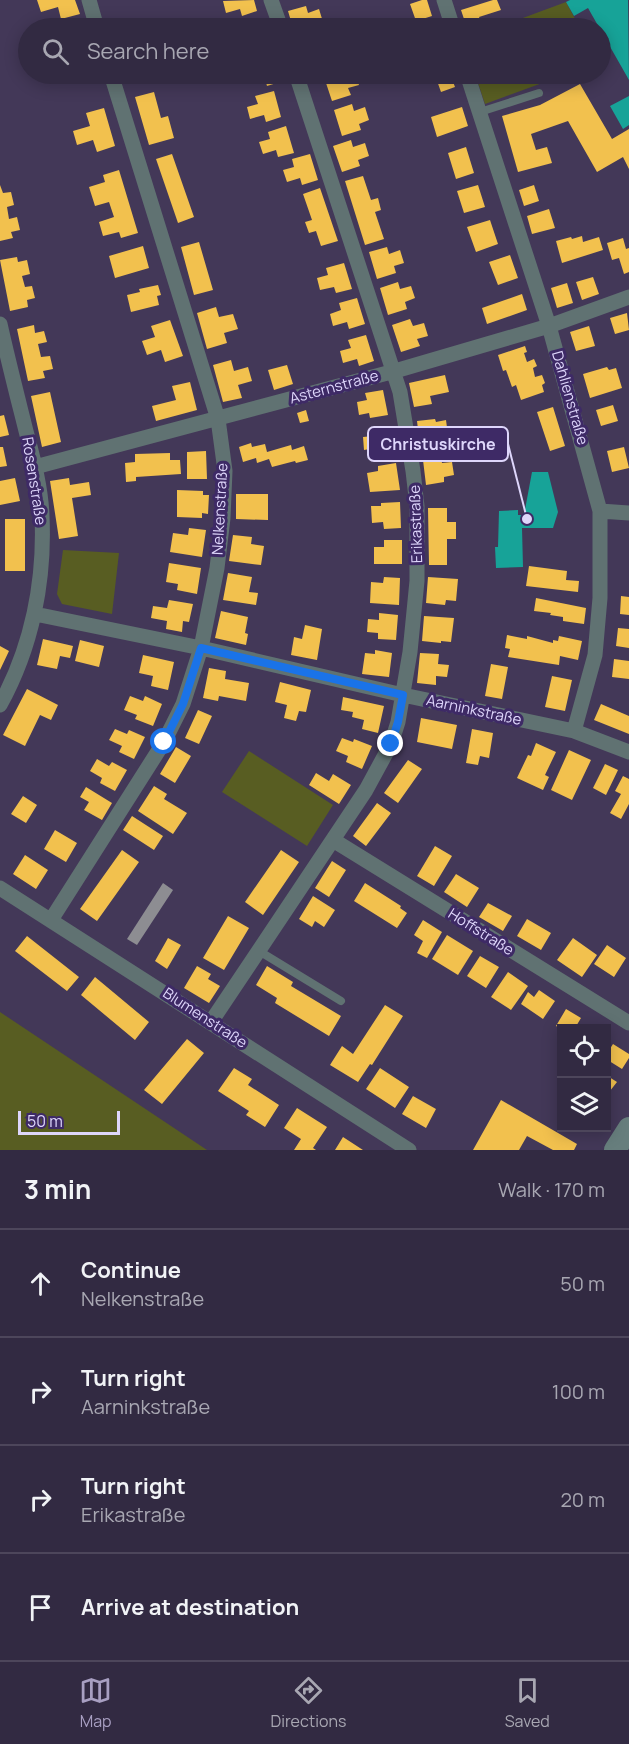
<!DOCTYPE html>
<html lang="en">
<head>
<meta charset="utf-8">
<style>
  :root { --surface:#322a42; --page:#3d364d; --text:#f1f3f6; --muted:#a8a7b2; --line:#4d465b; --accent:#a89fc2 }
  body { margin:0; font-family:Manrope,sans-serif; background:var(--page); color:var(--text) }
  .controls { position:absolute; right:18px; bottom:18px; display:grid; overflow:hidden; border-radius:0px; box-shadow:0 3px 15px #0003 }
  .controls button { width:54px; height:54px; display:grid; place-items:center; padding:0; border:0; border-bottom:2px solid var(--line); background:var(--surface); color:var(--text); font:30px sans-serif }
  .scale { position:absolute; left:18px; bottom:15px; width:102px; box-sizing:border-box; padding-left:6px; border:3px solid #ded6fb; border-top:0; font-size:16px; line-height:21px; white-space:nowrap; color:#ded6fb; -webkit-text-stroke:4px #3e2a66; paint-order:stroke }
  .stop { position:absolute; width:18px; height:18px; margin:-14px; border:4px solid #1a73e8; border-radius:50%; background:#fff }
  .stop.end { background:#1a73e8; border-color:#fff; box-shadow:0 2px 6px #0008 }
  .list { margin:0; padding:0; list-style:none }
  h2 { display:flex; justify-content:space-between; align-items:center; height:78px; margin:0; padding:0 24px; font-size:26px }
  h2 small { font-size:20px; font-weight:400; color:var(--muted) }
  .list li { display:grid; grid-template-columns:39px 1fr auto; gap:18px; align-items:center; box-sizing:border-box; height:108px; padding:0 24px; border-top:2px solid var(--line) }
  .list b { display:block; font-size:22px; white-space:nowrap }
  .list p { margin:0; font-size:20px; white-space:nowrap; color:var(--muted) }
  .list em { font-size:20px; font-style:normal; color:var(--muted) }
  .icon { flex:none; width:33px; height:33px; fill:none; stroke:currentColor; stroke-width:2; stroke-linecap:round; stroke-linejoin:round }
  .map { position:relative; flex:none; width:629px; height:1150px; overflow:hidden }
  .search { position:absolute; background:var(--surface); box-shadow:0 3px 15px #0003; left:18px; right:18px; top:18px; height:66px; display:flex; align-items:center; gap:15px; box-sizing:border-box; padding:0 21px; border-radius:33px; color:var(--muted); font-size:22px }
  .sheet { height:510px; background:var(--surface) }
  nav { display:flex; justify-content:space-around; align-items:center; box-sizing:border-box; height:84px; border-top:2px solid var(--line); background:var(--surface); font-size:16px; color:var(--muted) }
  nav a { display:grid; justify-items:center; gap:3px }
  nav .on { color:var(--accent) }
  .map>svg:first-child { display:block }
  .green { fill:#585d22 }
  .homes { fill:#f2c14e }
  .public { fill:#17a398 }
  .industry { fill:#8d8d92 }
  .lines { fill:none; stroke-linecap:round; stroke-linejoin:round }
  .lane { stroke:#607272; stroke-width:8 }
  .street { stroke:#607272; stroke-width:15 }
  .secondary { stroke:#677e7d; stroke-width:22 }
  .route { stroke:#1a73e8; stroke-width:8 }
  .labels { text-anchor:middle; stroke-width:6; stroke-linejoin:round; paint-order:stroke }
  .street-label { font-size:15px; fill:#ded6fb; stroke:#3e2a66 }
  .leader { fill:none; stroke:#ded6fb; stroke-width:2 }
  .callout-dot { fill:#ded6fb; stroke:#3e2a66; stroke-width:2 }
  .callout { fill:#3e2a66; stroke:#ded6fb; stroke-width:2 }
  .callout-label { font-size:16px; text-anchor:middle; font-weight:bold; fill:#ded6fb }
</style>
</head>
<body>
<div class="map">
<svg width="629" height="1150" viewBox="0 0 629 1150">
  <rect width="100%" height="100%" fill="#433858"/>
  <path class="green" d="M566,2L580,28H496Z
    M475,74H567L485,104Z
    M63,550L119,553L112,614L62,604L57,594Z
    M249,751L333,805L307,846L222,792Z
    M0,1012L207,1150H0Z"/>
  <path class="homes" d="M37,0H75L80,14L61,19L58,7L41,12Z
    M254,0L257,11L242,16L240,9L226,13L223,1Z
    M422,0H427L432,16L416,21L410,4Z
    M493,0H497L501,10L479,17L482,24L467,28L461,10Z
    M306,6L308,13L319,9L323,22L313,25L314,28H293L288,11Z
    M262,19L265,28H246L244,25Z
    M78,74H98L100,79L81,84Z
    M249,74H281L283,81L267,86L265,79L252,83Z
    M323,74H343L344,75L355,74L359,85L348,88L351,95L332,101Z
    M450,74L455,87L441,92L436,78Z
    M580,84L612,139L629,129V169L623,157L597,172L568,121L531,134L536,150L547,147L552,163L518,172L502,116L540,105Z
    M274,91L281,117L266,122L264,115L250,119L247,107L258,104L255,96Z
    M154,92L161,118L168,116L174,138L149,145L135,97Z
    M352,104L354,111L365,107L369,120L359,124L361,130L342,136L334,110Z
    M462,107L468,126L437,137L431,117Z
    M104,108L115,146L97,152L93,140L77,145L73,131L90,126L86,113Z
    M286,126L294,153L278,157L276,150L263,154L259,142L270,139L268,132Z
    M351,140L353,147L365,143L369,156L358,160L360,166L342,172L333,146Z
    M466,147L474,173L456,179L448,153Z
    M172,154L194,217L178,223L156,159Z
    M310,154L318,180L302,185L300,178L287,182L283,170L294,167L292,159Z
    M119,170L138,233L121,238L119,232L103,236L99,222L114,217L109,202L95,206L89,187L105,182L103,175Z
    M363,176L371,200L378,198L381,210L375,212L384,239L365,245L345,181Z
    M0,185L3,193L11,192L14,205L7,207L9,219L17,217L20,230L11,232L13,238L0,241Z
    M478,185L485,207L464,213L457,191Z
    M534,185L539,201L524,206L519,190Z
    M320,188L338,241L321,246L316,231L309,233L305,222L312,220L303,194Z
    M549,209L555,228L532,234L527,216Z
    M490,220L498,244L476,252L467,227Z
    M582,236L583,242L599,237L603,250L562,263L556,241L571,237L572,239Z
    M623,238L626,249L629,248V272L624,274L619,258L612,260L607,243Z
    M199,242L213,290L194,295L181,247Z
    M143,246L149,268L115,278L109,256Z
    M387,247L389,254L400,250L404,263L394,266L396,273L377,279L369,252Z
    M510,255L518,278L498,285L489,262Z
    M17,257L18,262L27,260L30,274L22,276L25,287L32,286L35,298L27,300L28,307L10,311L0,260Z
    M344,263L352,289L336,293L334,287L320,290L317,278L328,275L326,268Z
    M593,277L599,294L582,300L576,282Z
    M398,282L400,289L411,286L415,298L405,302L407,309L388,315L380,288Z
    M567,283L573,303L557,308L551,288Z
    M158,285L161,295L157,296L159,305L131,312L127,295L140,292L139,289Z
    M522,294L527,310L487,324L482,308Z
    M357,298L365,324L349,329L347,322L333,326L330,314L341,310L339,303Z
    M216,307L219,317L233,314L238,329L224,333L227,343L207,349L197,313Z
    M627,313L629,330L615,334L610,318Z
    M410,319L413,326L424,323L428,336L417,339L420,346L401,352L392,325Z
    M170,320L183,356L165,362L161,350L147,355L142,341L155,337L151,326Z
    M34,325L35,333L44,331L47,342L38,344L41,357L50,356L53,369L43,371L45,378L28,381L17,329Z
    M589,326L595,346L576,351L570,332Z
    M366,335L374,361L359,366L357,359L343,363L340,351L351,348L348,340Z
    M525,346L527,352L524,353L527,362L534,359L537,366L533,368L535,377L542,375L545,383L542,385L544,392L521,400L516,385L512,387L506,370L503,371L498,355Z
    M231,360L234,371L248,367L252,381L238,385L242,398L223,402L213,365Z
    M287,365L293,384L274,390L268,370Z
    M607,367L609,370L616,368L622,388L590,398L583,374Z
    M445,375L449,392L430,396L432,404L414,407L409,383Z
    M190,382L197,410L156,421L152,406L176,400L172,386Z
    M383,390L388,415L370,418L369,413L359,415L357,402L367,400L365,393Z
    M50,392L61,442L42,447L31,396Z
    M613,405L618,421L601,426L596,410Z
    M553,407L565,446L550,451L537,412Z
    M306,410L309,421L300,423L297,413Z
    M4,415L9,435L0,437V416Z
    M435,419L436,422L446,420L448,435L438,437L439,443L420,446L417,421Z
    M390,426L393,452L376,454L375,448L364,450L363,437L373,436L372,429Z
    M251,443L252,447L265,444L267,452L291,445L292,450L304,446L308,460L296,463L295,461L272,467L269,459L257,463L256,458L243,462L239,447Z
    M0,447H3L7,466L0,467Z
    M624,447L629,468L612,472L607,451Z
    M206,451L207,479H187V452Z
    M170,453V460H180L181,474L136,477V481L126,482L125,463L135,462V454Z
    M441,458L442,463L452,462L454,475L444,477V482L426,485L423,460Z
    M396,463L400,490L370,492L367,473L378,471V466Z
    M15,478L20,501L0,505V481Z
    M69,478L70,485L89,482L91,495L72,498L78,536L59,539L50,481Z
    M177,490L203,491V495H209L208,514L202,513V518L177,517Z
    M236,494H268V520L236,519Z
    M400,502L401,528L384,529L383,522L372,523L371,506H381V503Z
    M428,508H447V522H456V539H447V565H429Z
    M5,519H25V571H5Z
    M189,528L206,530L202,557L170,552L173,533L188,535Z
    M233,535L252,537L251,544L264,546L261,565L229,561Z
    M384,540H402V564H374V547H384Z
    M169,563L201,568L197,594L177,590L178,584L166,582Z
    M529,566L567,571L566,580L579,581L578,592L526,586Z
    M228,573L252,577L249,592L258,593L256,605L223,600Z
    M384,577L400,578L399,605L370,603L371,582L383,583Z
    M428,577L458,579L456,601L446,600L445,605L426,603Z
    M621,596L629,597V615L620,614Z
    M536,598L586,608L584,624L563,621V617L550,615L551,613L534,611Z
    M169,600L193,604L189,622L183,621L182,632L166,629L167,621L151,618L153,606L167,608Z
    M221,611L248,617L245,633L248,634L246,645L215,638Z
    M379,613L398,615L396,640L378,639V633L367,632L368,619L379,620Z
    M424,616L454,618L451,642L441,641V643L422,641Z
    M305,625L322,629L317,660L291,655L294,637L302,639Z
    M618,628L629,629V648L616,646Z
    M507,635L527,639V636L553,643V640L558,641L559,636L582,641L578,660L560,656L559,665L508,657L510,649L505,648Z
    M43,639L73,646L70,658L60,656L57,669L37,665Z
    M80,640L104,646L99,667L75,661Z
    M0,646L9,651L0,670Z
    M375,650L392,653L389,677L362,674L365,653L375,654Z
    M420,653L439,654L438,664L449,665L447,677L436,676V685L417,683Z
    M143,655L174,662L168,690L151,686L153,676L139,673Z
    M614,659L629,661V679L612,677Z
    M491,664L508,667L502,699L485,696Z
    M209,668L226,671L225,679L249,683L246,701L219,696L218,701L203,698Z
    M552,676L572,680L565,711L545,707Z
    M280,682L311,690L306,712L299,711L296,721L284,718L287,705L275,702Z
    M27,689L58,705L51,720L40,715L25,746L3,735Z
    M130,696L143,701L145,696L162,704L153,726L135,719L137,715L124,710Z
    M343,697L384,706L378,733L362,729L364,720L352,717L353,712L341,710Z
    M601,704L629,716V734L594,720Z
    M198,710L212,716L199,744L185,738Z
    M421,718L457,725L452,749L417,742Z
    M115,729L127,734L129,730L145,737L134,759L119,752L122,746L109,740Z
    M472,729L493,733L489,758L480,756L478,765L466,763Z
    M342,738L353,742L354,739L372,746L362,769L346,762L348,756L336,751Z
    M536,743L556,752L545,775L549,777L543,790L517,778L528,755L531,756Z
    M176,747L191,756L175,783L160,774Z
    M569,750L591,760L572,800L551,790Z
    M97,759L109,766L112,762L127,770L115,791L100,783L102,778L90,771Z
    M408,760L422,769L398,803L384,793Z
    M605,764L618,770L606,795L593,788Z
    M316,773L329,781L333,774L351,785L339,804L309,785Z
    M623,776L629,779V804L621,819L610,813L621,794L615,791Z
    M154,786L167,794L164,799L187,813L173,834L138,811Z
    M86,787L112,803L102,820L84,810L89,802L80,797Z
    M23,796L37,805L26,823L11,814Z
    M377,803L391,813L366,846L353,836Z
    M132,816L163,836L154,850L123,830Z
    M55,830L77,843L66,862L44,849Z
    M435,846L452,856L434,886L417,876Z
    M122,850L139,862L97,921L80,909Z
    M281,850L299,862L263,915L245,902Z
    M25,855L48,870L36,889L13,874Z
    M332,861L346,870L329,897L315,888Z
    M456,874L479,888L467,907L444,892Z
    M365,883L401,906L400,908L407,913L397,928L354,901Z
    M313,896L335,910L324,927L315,921L312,927L299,919Z
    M488,903L512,916L503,931L479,917Z
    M228,916L249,928L224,970L203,958Z
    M527,919L551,933L541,950L517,936Z
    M423,920L442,932L427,958L417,953L423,941L414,935Z
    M447,935L473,951L458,975L432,959Z
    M27,936L79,977L67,991L15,951Z
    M168,938L181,945L167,969L155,961Z
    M573,938L597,955L582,977L557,960Z
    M607,945L626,958L614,977L594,964Z
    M480,956L499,967L486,988L467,976Z
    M197,966L211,974L208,979L220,986L209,1003L184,988Z
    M267,966L293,982L291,986L341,1016L329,1036L275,1003L277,998L256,985Z
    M508,972L528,986L511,1010L491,997Z
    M95,977L149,1022L135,1040L81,995Z
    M539,990L555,1001L543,1019L521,1004L528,992L534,997Z
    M385,1005L403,1016L372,1065L370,1064L358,1082L330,1065L342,1046L353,1054Z
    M566,1009L581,1018L575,1028L562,1029L556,1026Z
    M187,1039L204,1053L162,1104L144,1090Z
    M613,1044L629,1054V1058L622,1069L606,1059V1055Z
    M234,1068L252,1079L248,1085L279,1105L265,1127L246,1115L249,1111L218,1091Z
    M380,1068L409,1087L395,1108L366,1089Z
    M606,1075L617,1082L606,1096Z
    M413,1096L436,1109L426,1128L402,1114Z
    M501,1100L577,1144L574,1150H553L527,1136L519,1150H473Z
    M297,1108L327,1127L313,1148L316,1150H294L301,1139L284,1128Z
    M343,1137L363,1150H335Z"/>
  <path class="public" d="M570,0H628L629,80L588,8L574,16L566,2Z
    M629,96V125L623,129L610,106Z
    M532,472H548L558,512L553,528H522L523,567L496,568L495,547H498L499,511L518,510V515H524Z"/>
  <path class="industry" d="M163,883L173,890L137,945L127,939Z"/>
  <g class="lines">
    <path class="lane" d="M480,112L539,93
      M259,951L341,1001"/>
    <path class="street" d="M89,0L97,28
      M271,0L281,28
      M444,0L453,28
      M467,74L549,326L600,511V598L595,655L574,731
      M0,324C8,360 17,395 26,431C33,458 41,487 42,516C45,581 32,647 0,705
      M35,467L395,371L549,326L629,297
      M600,511L629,513
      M35,614L201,648L403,695L574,731L629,752
      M333,840L629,1023
      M0,888L409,1150
      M51,920L164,742L183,704L201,648L217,568L223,518L225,471L218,419L111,74
      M211,1022L366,790L391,744L398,722L410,652L417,581V506L413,471L400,392L296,74"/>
    <path class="secondary" d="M615,1150L629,1128"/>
  </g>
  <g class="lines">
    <path class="route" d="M164,742L183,704L201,648L403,695L398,722L391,744"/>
  </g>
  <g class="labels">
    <g class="street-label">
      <text transform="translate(334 387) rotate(-15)" y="5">Asternstraße</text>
      <text transform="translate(570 398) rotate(74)" y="5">Dahlienstraße</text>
      <text transform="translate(34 481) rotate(81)" y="5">Rosenstraße</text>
      <text transform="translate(220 509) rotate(-87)" y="5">Nelkenstraße</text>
      <text transform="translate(416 524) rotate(-92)" y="5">Erikastraße</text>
      <text transform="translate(474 710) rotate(12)" y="5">Aarninkstraße</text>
      <text transform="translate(481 932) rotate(32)" y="5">Hoffstraße</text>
      <text transform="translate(205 1018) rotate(33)" y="5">Blumenstraße</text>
    </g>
  </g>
  <path class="leader" d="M527 519L508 444"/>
  <circle class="callout-dot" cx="527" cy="519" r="6"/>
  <rect class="callout" x="368" y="427" width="140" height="34" rx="6"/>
  <g class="callout-label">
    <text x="438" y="450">Christuskirche</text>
  </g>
</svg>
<div class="controls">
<button><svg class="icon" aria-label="locate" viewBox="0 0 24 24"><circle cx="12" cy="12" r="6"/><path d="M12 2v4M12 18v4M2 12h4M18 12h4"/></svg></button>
<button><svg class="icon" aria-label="layers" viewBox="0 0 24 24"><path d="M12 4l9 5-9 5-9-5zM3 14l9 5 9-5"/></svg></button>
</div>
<div class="scale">50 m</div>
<div class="stop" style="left:164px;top:742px"></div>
<div class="stop end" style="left:391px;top:744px"></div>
<div class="search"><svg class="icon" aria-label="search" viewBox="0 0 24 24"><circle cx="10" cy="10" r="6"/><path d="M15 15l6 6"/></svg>Search here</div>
</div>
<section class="sheet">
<h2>3 min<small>Walk · 170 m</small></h2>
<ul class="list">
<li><svg class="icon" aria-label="ahead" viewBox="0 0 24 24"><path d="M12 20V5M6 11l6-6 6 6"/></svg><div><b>Continue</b><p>Nelkenstraße</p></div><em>50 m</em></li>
<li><svg class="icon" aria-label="right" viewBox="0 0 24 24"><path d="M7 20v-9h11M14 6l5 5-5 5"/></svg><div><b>Turn right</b><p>Aarninkstraße</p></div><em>100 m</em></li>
<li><svg class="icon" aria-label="right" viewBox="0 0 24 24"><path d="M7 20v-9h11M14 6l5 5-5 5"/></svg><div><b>Turn right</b><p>Erikastraße</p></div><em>20 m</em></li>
<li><svg class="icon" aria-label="arrive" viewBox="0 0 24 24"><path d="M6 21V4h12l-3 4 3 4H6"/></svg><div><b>Arrive at destination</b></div></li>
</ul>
</section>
<nav>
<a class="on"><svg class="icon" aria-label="map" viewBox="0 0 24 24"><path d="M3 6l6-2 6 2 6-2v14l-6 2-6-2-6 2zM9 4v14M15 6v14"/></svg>Map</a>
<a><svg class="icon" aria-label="directions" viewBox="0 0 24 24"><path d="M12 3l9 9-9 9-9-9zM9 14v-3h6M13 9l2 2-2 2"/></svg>Directions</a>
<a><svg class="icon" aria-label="saved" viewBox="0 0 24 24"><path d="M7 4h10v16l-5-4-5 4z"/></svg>Saved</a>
</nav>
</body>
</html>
